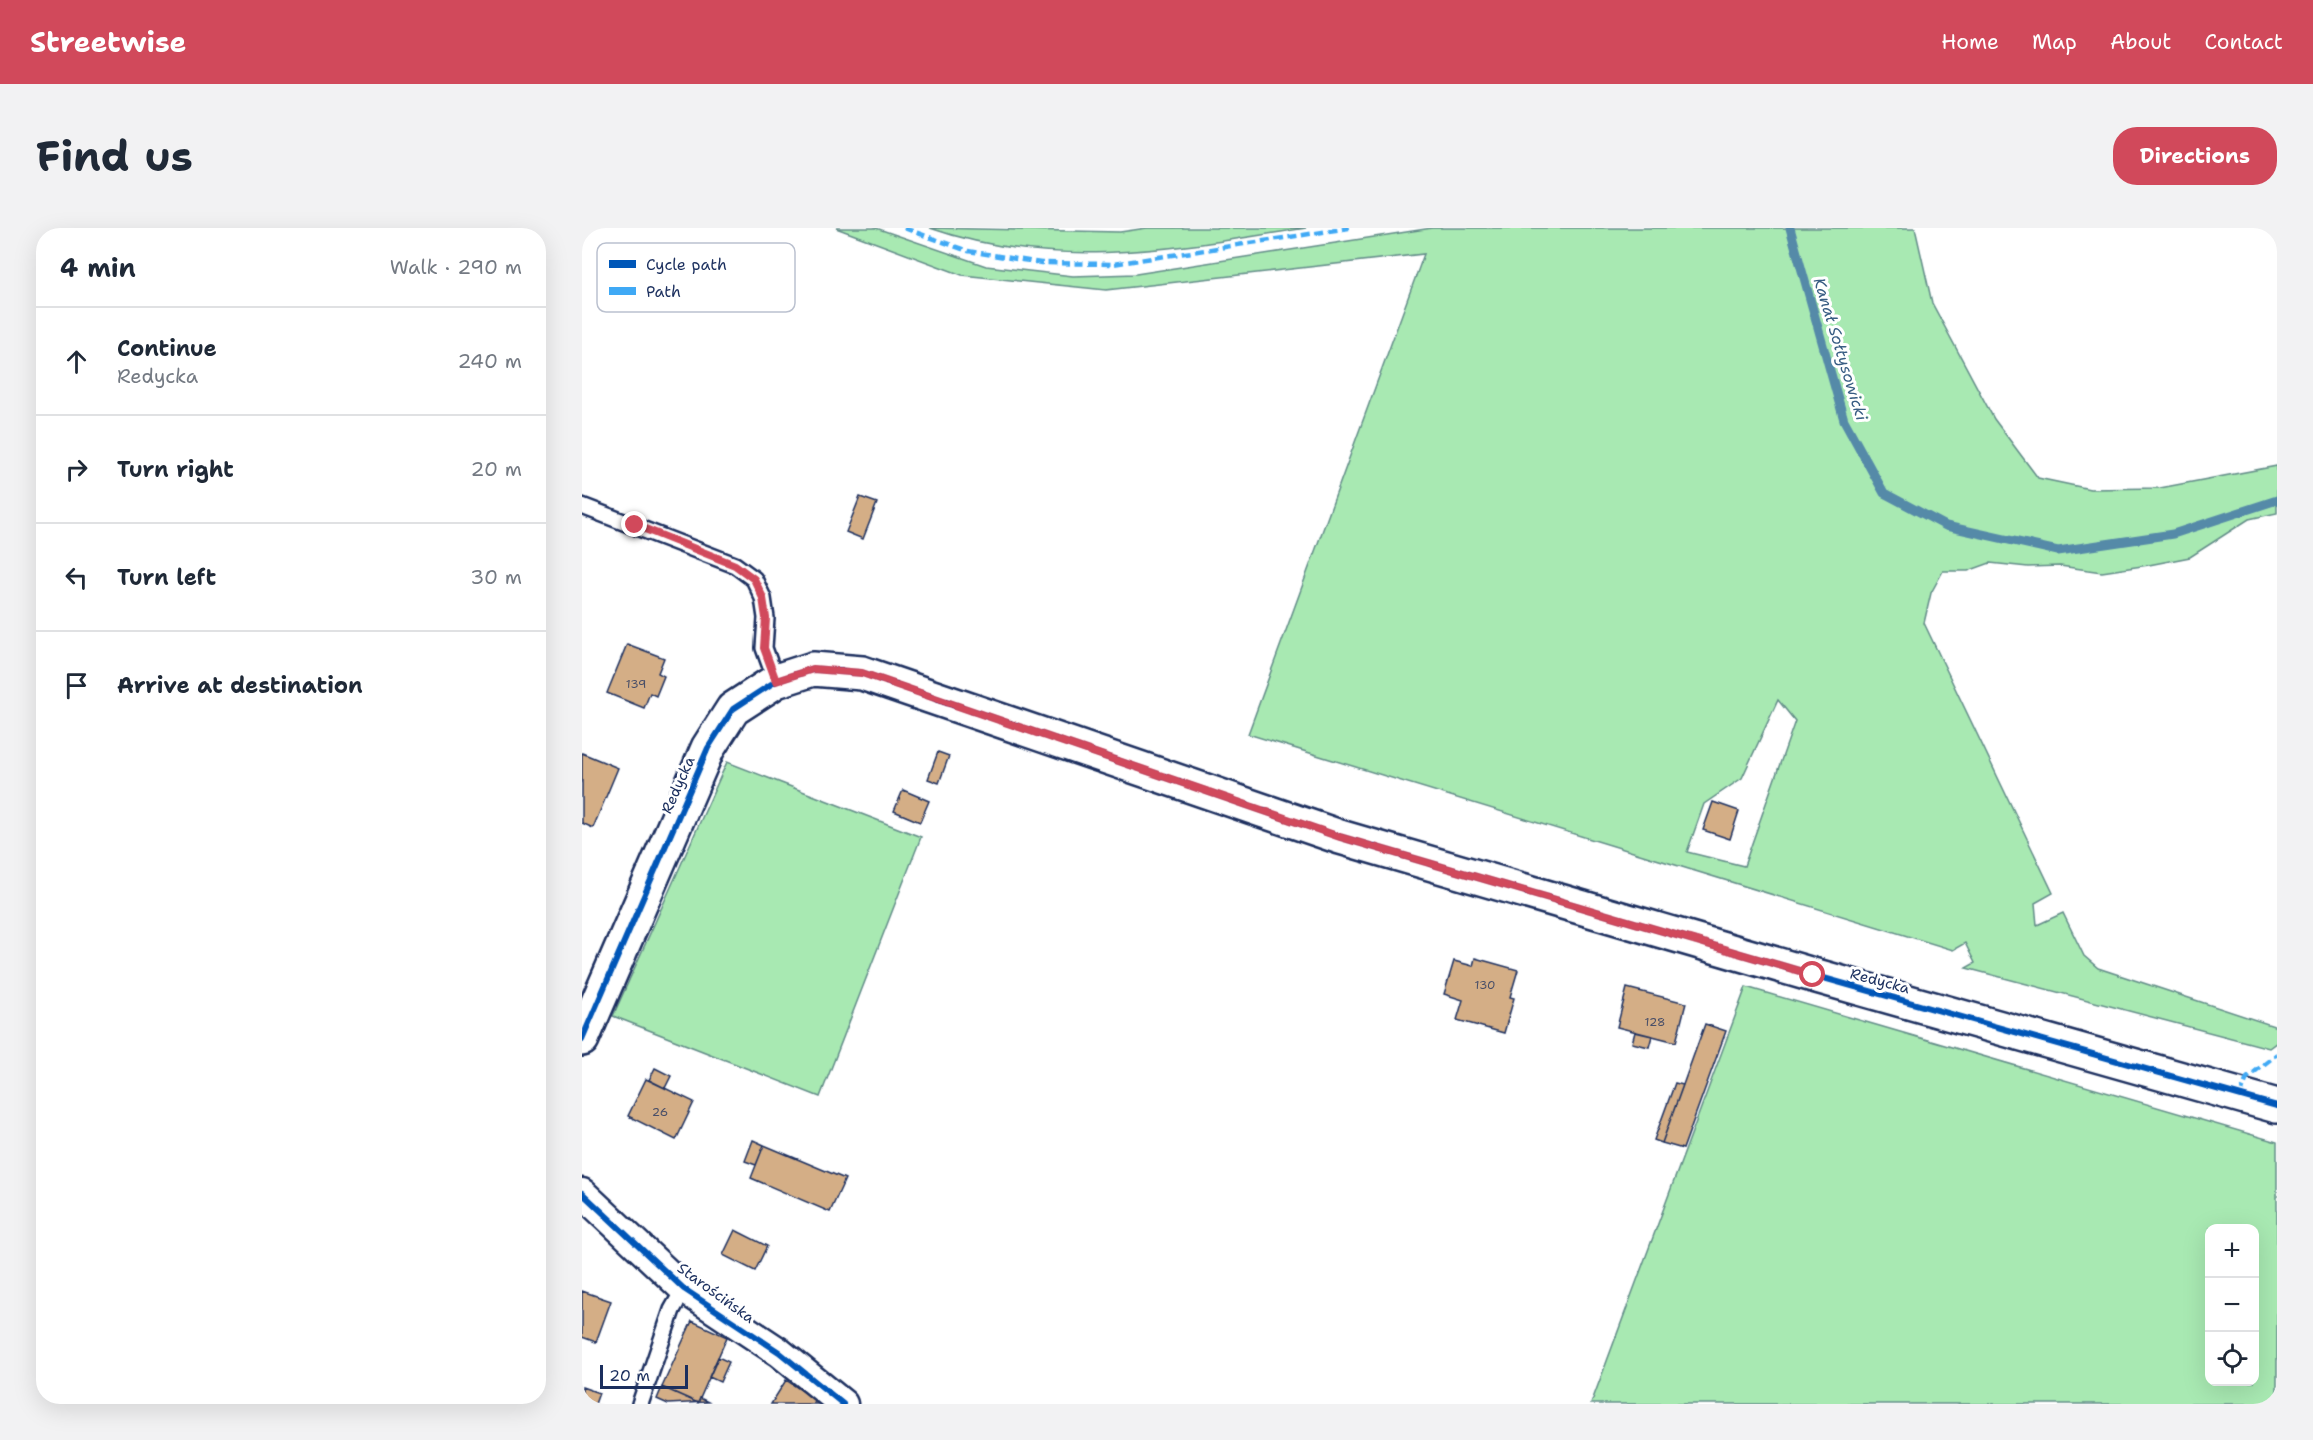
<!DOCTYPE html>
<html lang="en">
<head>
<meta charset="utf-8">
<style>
  :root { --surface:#fff; --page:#f2f2f3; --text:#1f2937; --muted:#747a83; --line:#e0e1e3; --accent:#d1495b }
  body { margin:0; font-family:"Shantell Sans",sans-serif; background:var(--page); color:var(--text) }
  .controls { position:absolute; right:18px; bottom:18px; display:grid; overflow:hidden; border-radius:12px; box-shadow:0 6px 24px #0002 }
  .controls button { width:54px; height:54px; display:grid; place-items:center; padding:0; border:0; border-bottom:2px solid var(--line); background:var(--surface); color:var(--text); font:30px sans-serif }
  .scale { position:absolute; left:18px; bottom:15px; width:88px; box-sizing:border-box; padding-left:6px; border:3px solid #1b2f5e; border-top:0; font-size:16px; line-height:21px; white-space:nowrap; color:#1b2f5e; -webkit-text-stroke:4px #fff; paint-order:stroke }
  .stop { position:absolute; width:18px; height:18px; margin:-14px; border:4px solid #d1495b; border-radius:50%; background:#fff }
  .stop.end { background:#d1495b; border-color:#fff; box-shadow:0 2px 6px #0008 }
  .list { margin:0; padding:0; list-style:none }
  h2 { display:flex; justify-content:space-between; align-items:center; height:78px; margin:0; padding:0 24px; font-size:26px }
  h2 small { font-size:20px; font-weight:400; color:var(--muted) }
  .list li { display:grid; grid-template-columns:39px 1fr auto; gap:18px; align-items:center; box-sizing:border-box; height:108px; padding:0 24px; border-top:2px solid var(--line) }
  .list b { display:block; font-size:22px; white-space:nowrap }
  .list p { margin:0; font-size:20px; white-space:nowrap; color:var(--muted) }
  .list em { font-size:20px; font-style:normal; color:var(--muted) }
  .icon { flex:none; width:33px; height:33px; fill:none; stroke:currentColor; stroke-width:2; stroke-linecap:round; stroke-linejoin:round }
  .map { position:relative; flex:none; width:1695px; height:1176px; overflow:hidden; border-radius:24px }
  header { display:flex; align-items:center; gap:36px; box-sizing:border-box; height:84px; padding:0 30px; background:var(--accent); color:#fff }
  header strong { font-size:28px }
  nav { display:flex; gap:33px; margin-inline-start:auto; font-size:21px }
  .intro { display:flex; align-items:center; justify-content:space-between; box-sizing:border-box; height:144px; padding:0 36px }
  h1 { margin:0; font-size:42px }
  .button { padding:15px 27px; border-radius:24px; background:var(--accent); color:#fff; font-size:21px; font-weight:700 }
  main { display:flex; gap:36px; padding:0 36px }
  aside { flex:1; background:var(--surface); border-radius:24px; box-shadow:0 6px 24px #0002 }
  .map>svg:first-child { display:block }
  .green { fill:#a8e9b2; stroke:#628c88; stroke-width:1.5; fill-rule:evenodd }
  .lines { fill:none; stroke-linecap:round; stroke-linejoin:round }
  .stream { stroke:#558aa8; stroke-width:9 }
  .building { fill:#d4ae86; stroke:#1b2f5e; stroke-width:1.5 }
  .lane-casing { stroke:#1b2f5e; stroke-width:20 }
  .street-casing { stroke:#1b2f5e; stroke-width:33 }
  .secondary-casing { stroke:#1b2f5e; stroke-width:38 }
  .lane { stroke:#fff; stroke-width:15 }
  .street { stroke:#fff; stroke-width:28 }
  .secondary { stroke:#fff; stroke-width:33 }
  .quiet { stroke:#3fa9f5; stroke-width:4.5; stroke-dasharray:9 4.5; stroke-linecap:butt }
  .cycleway-casing { stroke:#fff; stroke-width:10 }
  .cycleway { stroke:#0057b8; stroke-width:6 }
  .route { stroke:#d1495b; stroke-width:8 }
  .labels { text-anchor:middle; stroke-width:6; stroke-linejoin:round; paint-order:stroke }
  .number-label { font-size:12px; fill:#494f68 }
  .street-label { font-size:15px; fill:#1b2f5e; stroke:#fff }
  .water-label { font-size:16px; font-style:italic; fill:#385d83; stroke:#fff }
  .key { fill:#fff; stroke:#bbc1cf; stroke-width:1.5 }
  .key-label { font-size:16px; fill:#1b2f5e }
</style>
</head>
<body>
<header>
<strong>Streetwise</strong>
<nav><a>Home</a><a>Map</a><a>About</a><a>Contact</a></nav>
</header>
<div class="intro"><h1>Find us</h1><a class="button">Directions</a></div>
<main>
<aside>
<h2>4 min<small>Walk · 290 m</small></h2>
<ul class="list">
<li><svg class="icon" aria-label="ahead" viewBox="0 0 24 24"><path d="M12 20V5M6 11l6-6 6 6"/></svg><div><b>Continue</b><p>Redycka</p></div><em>240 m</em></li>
<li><svg class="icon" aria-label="right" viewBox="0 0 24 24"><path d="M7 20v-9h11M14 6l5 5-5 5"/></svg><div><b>Turn right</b></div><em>20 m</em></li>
<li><svg class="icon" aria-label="left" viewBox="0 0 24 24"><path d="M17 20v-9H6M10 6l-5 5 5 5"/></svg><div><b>Turn left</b></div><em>30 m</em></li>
<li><svg class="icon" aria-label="arrive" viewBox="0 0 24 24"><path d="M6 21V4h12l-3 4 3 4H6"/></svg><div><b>Arrive at destination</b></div></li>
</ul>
</aside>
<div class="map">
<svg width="1695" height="1176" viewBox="0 0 1695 1176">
  <rect width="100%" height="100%" fill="#fff"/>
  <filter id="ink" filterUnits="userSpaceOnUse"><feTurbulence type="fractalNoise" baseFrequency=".0167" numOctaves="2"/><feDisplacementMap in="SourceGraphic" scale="12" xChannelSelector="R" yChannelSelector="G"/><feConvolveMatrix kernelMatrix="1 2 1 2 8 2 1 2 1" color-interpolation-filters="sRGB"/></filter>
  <g filter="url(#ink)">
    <path class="green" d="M254,0H294L404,38L491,48L554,46L850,0H1333L1350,75L1412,191L1456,250L1508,261L1578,260L1695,238V285L1667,291L1608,329L1567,337L1520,344L1478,338L1446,339L1408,335L1386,343H1361L1349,365L1342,395L1471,665L1453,675L1455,697L1481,685L1502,728L1516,740L1695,799V814L1687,820L1384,740L1393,735L1383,715L1371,722L666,506L842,26L524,62L380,47ZM1196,472L1213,493L1162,638L1105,624L1122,576L1160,550Z
      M348,0L538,4L565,0H724C597,20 473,44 348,0Z
      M145,534L339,609L238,869L31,788Z
      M1164,759L1695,914V1176H1009ZM1628,1000H1672V1154H1628Z"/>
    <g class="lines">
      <path class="stream" d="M1208,0L1262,192L1302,265L1364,298L1476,323L1591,306L1695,272"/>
    </g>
    <path class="building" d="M278,269L295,275L281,311L264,304Z
      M45,416L82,430L76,445L82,448L74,468L68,465L62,480L25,465Z
      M356,524L367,528L357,555L346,551Z
      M0,525L36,540L11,600L0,595Z
      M321,562L347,573L338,594L312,583Z
      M1131,574L1157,583L1148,611L1121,602Z
      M893,730L936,742L928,769L932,770L922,805L875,792L881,772L862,766L872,733L891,738Z
      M1045,760L1104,775L1094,814L1035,799Z
      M1123,796L1144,803L1101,921L1080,915Z
      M1053,804L1070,808L1067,819L1050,815Z
      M73,840L89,848L83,860L67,852Z
      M64,851L112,874L94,912L46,888Z
      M1093,855L1101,857L1080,915L1072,912Z
      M171,912L182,917L174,937L163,933Z
      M182,917L263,951L248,984L169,950Z
      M153,1002L185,1018L173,1043L141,1027Z
      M0,1063L29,1073L14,1114L0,1109Z
      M110,1093L145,1109L116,1175L80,1159Z
      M136,1129L147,1134L138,1154L127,1149Z
      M204,1152L238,1175L237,1176H189Z
      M0,1159L17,1165L13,1176H0Z
      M80,1159L116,1175L118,1170L126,1174L86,1176L75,1171Z"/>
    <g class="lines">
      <g class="lane-casing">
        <path id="lane" d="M0,278L153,337L172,351L181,370L184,390L182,420L194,453
          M58,1176L90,1082L102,1061"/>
      </g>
      <g class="street-casing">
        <path id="street" d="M0,965L102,1061L197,1124L261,1176"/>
      </g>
      <g class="secondary-casing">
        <path id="secondary" d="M0,811L126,520L151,481L194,453L231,441L280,445L758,609L1231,747L1695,878"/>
      </g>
      <use href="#lane" class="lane"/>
      <use href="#street" class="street"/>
      <use href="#secondary" class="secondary"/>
      <path class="quiet" d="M322,0L386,23L459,35L531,36L767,0
        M1658,868L1665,850L1695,826"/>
      <g class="cycleway-casing">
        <path id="cycleway" d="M0,811L126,520L151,481L194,453L231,441L280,445L758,609L1231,747L1695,878
          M0,965L102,1061L197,1124L261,1176"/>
      </g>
      <use href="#cycleway" class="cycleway"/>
    </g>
  </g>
  <g class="lines" filter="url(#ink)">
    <path class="route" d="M53,297L153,337L172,351L181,370L184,390L182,420L194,453L231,441L280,445L758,609L1231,747"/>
  </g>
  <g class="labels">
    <g class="number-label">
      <text x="54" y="460">139</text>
      <text x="903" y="761">130</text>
      <text x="1073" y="798">128</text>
      <text x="78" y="888">26</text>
    </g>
    <g class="street-label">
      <text transform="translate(96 557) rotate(-66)" y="5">Redycka</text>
      <text transform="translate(1298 753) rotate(15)" y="5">Redycka</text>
      <text transform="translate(134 1065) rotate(36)" y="5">Starościńska</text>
    </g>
    <g class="water-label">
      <text transform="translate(1259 121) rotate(73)" y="6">Kanał Sołtysowicki</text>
    </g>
  </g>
  <rect x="15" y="15" width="198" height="69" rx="9" class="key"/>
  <rect x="27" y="32" width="27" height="8" fill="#0057b8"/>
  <rect x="27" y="59" width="27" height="8" fill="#3fa9f5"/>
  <g class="key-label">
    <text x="64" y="42">Cycle path</text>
    <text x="64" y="69">Path</text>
  </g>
</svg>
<div class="controls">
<button>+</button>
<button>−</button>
<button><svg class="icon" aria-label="locate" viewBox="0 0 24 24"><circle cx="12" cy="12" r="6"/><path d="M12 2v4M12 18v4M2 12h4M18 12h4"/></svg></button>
</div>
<div class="scale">20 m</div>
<div class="stop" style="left:1231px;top:747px"></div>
<div class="stop end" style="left:53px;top:297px"></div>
</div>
</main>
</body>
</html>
